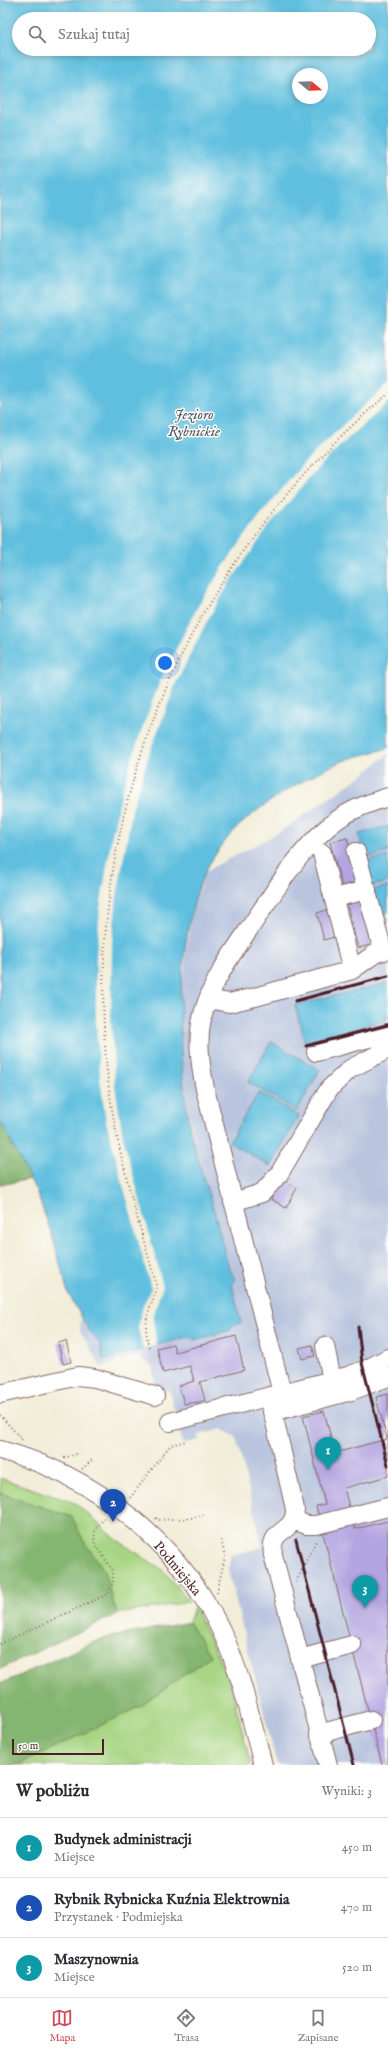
<!DOCTYPE html>
<html lang="pl">
<head>
<meta charset="utf-8">
<style>
  :root { --surface:#fff; --page:#f7f7f7; --text:#2b2b33; --muted:#7c7c81; --line:#e1e1e2; --accent:#d1495b }
  body { margin:0; font-family:"IM FELL English",serif; background:var(--page); color:var(--text) }
  .compass { position:absolute; left:292px; top:68px; width:36px; height:36px; border-radius:50%; background:var(--surface); box-shadow:0 2px 6px #0003; rotate:109deg }
  .scale { position:absolute; left:12px; bottom:10px; width:92px; box-sizing:border-box; padding-left:4px; border:2px solid #4a1f2b; border-top:0; font-size:11px; line-height:14px; white-space:nowrap; color:#4a1f2b; -webkit-text-stroke:3px #fdfcf7; paint-order:stroke }
  .you { position:absolute; left:165px; top:663px; width:14px; height:14px; margin:-10px; border:3px solid #fff; border-radius:50%; background:#1a73e8; box-shadow:0 0 0 6px #1a73e833 }
  .badge { display:grid; place-items:center; width:26px; height:26px; border-radius:50%; background:var(--accent); color:#fff; font-size:13px; font-weight:700 }
  .pin { position:absolute; translate:-50% -33px; filter:drop-shadow(0 1px 2px #0008) }
  .pin::after { content:''; position:absolute; top:21px; width:14px; height:12px; background:inherit; clip-path:polygon(0 0,100% 0,50% 100%) }
  .list { margin:0; padding:0; list-style:none }
  h2 { display:flex; justify-content:space-between; align-items:center; height:52px; margin:0; padding:0 16px; font-size:17px }
  h2 small { font-size:13px; font-weight:400; color:var(--muted) }
  .list li { display:grid; grid-template-columns:26px 1fr auto; gap:12px; align-items:center; box-sizing:border-box; height:60px; padding:0 16px; border-top:1px solid var(--line) }
  .list b { display:block; font-size:15px; white-space:nowrap }
  .list p { margin:0; font-size:13px; white-space:nowrap; color:var(--muted) }
  .list em { font-size:13px; font-style:normal; color:var(--muted) }
  .icon { flex:none; width:22px; height:22px; fill:none; stroke:currentColor; stroke-width:2; stroke-linecap:round; stroke-linejoin:round }
  .map { position:relative; flex:none; width:388px; height:1765px; overflow:hidden }
  .search { position:absolute; background:var(--surface); box-shadow:0 2px 6px #0003; left:12px; right:12px; top:12px; height:44px; display:flex; align-items:center; gap:10px; box-sizing:border-box; padding:0 14px; border-radius:22px; color:var(--muted); font-size:15px }
  .sheet { height:232px; background:var(--surface) }
  nav { display:flex; justify-content:space-around; align-items:center; box-sizing:border-box; height:56px; border-top:1px solid var(--line); background:var(--surface); font-size:11px; color:var(--muted) }
  nav a { display:grid; justify-items:center; gap:2px }
  nav .on { color:var(--accent) }
  .map>svg:first-child { display:block }
  .industrial { fill:#b9c5de }
  .green { fill:#a7d583; stroke:#787a57 }
  .forest { fill:#85b671; stroke:#686a4e }
  .water { fill:#60bfdf; stroke:#556f85; fill-rule:evenodd }
  .pier { fill:#f2edd8 }
  .building { fill:#b2a5e1 }
  .lines { fill:none; stroke-linecap:round; stroke-linejoin:round }
  .minor-casing { stroke:#856768; stroke-width:20 }
  .path { stroke:#856768; stroke-width:2; stroke-dasharray:1 3; stroke-linecap:butt }
  .minor { stroke:#fff; stroke-width:18 }
  .rail { stroke:#4a1f2b; stroke-width:3 }
  .labels { text-anchor:middle; stroke-width:3; stroke-linejoin:round; paint-order:stroke }
  .street-label { font-size:14px; fill:#4a1f2b; stroke:#fdfcf7 }
  .water-label { font-size:15px; font-style:italic; fill:#52576a; stroke:#fdfcf7 }
</style>
</head>
<body>
<div class="map">
<svg width="388" height="1765" viewBox="0 0 388 1765">
  <rect width="100%" height="100%" fill="#fdfcf7"/>
  <filter id="ink" filterUnits="userSpaceOnUse"><feTurbulence type="fractalNoise" baseFrequency=".025" numOctaves="2"/><feDisplacementMap in="SourceGraphic" scale="8" xChannelSelector="R" yChannelSelector="G"/><feConvolveMatrix kernelMatrix="1 2 1 2 8 2 1 2 1" color-interpolation-filters="sRGB"/></filter>
  <filter id="wash" filterUnits="userSpaceOnUse"><feTurbulence type="fractalNoise" baseFrequency=".012" numOctaves="4" result="noise"/><feDisplacementMap in="SourceGraphic" scale="16" xChannelSelector="R" yChannelSelector="G"/><feGaussianBlur stdDeviation="0.9" result="paint"/><feColorMatrix in="noise" values="0 0 0 0 0 0 0 0 0 0 0 0 0 0 0 0 0 1.4 0 .05"/><feComposite in="paint" operator="in"/></filter>
  <g filter="url(#wash)">
    <rect width="100%" height="100%" fill="#f2edd8"/>
    <path class="industrial" d="M388,754V1765H277L228,1570L231,1555L263,1547L236,1437L221,1429L199,1435V1440L183,1444L169,1390L157,1392L152,1366L137,1356L101,1367L80,1331L81,1318L100,1343L103,1359L191,1336L194,1340L231,1330L230,1327L241,1323L232,1285L234,1279L196,1150L184,1092L180,1011L186,951L192,913L206,871L280,832L362,775Z"/>
    <path class="green" d="M0,1478L75,1503L116,1539L164,1571L189,1602L117,1614L103,1569L83,1540L72,1517L0,1493Z
      M194,1607L229,1679L251,1765H16L141,1706L210,1656L189,1622Z"/>
    <path class="forest" d="M0,1120L27,1170L31,1179L0,1185Z
      M0,1493L72,1517L83,1540L103,1569L117,1614L0,1669Z
      M189,1622L210,1656L141,1706L24,1762L16,1765H0V1684L101,1639Z"/>
    <path class="water" d="M0,0H388V748C372,753 354,756 338,763C300,781 248,810 223,844C217,852 210,862 205,872C176,936 176,1048 188,1118C193,1149 205,1181 214,1211C219,1227 227,1267 235,1279L232,1285L241,1323L230,1326L231,1330L194,1340L191,1336L103,1360L100,1343L89,1330L68,1293L52,1235L37,1193L0,1120ZM19,19H369V49H19ZM298,74H322V98H298Z
      M388,826V852L365,858L359,834Z
      M388,856V882L372,886L366,861Z
      M388,886V912L379,914L373,890Z
      M388,983V1019L305,1042L295,1005Z
      M271,1042L320,1070L297,1111L248,1082Z
      M259,1092L299,1116L270,1166L229,1142Z"/>
    <path class="pier" d="M388,385V403L344,442L315,471L273,521L230,582L207,621L176,683L148,757L132,810L117,896L112,944L111,1021L115,1086L123,1137L163,1286L154,1312L153,1320L157,1346L143,1349L138,1328L143,1306L151,1288L106,1121L100,1078L96,1021V957L100,909L112,835L123,788L140,734L161,679L198,606L223,567L258,518L303,464L351,417Z"/>
    <g id="blocks">
      <path class="building" d="M347,838L359,881L342,886L330,842Z
        M363,900L375,944L358,948L347,905Z
        M327,910L334,937L324,940L317,913Z
        M282,1179L297,1188L286,1208L271,1199Z
        M236,1336L244,1370L200,1382L205,1401L184,1404L179,1386L194,1381L190,1366L163,1373L157,1348L173,1344L175,1352Z
        M66,1341L71,1362L63,1364L58,1343Z
        M312,1345L315,1356L302,1359L299,1348Z
        M388,1394V1476L344,1488L355,1529L388,1521V1765H382L316,1506L325,1504L303,1416L324,1411L335,1453L387,1439L376,1397Z"/>
    </g>
  </g>
  <g filter="url(#ink)">
    <use href="#blocks" fill-opacity="0" stroke="#856768" stroke-width="1"/>
    <g class="lines">
      <g class="minor-casing">
        <path id="minor" d="M356,852L380,940
          M322,853L352,970
          M334,898L367,890
          M208,999L229,1003L255,997L352,970L376,953L388,950
          M316,1052L388,1033
          M233,1202L262,1193L279,1174L329,1089L350,1069L388,1049
          M325,1346L332,1380
          M282,1393L205,1089C200,1063 196,1037 204,1011C214,975 239,945 259,914C281,882 302,847 333,823C349,810 369,803 388,797
          M0,1394L78,1376L95,1378L155,1396
          M269,1396L295,1509C295,1536 269,1525 273,1555L328,1765
          M272,1412L351,1391L388,1377
          M170,1422L348,1376L369,1368L388,1358
          M0,1450C93,1475 179,1542 221,1630C241,1672 251,1719 263,1765
          M293,1520L307,1525H316L388,1507
          M300,1659L352,1645
          M319,1734L371,1720"/>
      </g>
      <path class="path" d="M149,1347C142,1318 149,1314 157,1287C138,1219 116,1151 108,1080C79,815 184,564 388,394
        M0,1415L23,1441
        M64,1458L80,1453
        M82,1469L92,1460
        M130,1498L168,1448L171,1445L186,1441
        M156,1518L158,1520L191,1518L205,1514
        M296,1582L316,1541
        M217,1592L225,1557L221,1539
        M0,1644L108,1594L113,1583V1571L94,1542L95,1530L105,1517"/>
      <use href="#minor" class="minor"/>
      <path class="rail" d="M295,1001L388,976
        M306,1046L388,1025
        M358,1327L362,1363L388,1465
        M296,1540L354,1765"/>
    </g>
  </g>
  <g class="labels">
    <g class="street-label">
      <text transform="translate(178 1568) rotate(50)" y="5">Podmiejska</text>
    </g>
    <g class="water-label">
      <text x="194" y="419">Jezioro<tspan x="194" dy="17">Rybnickie</tspan></text>
    </g>
  </g>
</svg>
<svg class="compass" viewBox="-18 -18 36 36"><path d="M0-13l5 13h-10z" fill="#e53935"/><path d="M0 13l5-13h-10z" fill="#7c7c81"/></svg>
<div class="scale">50 m</div>
<div class="you"></div>
<div class="pin badge" style="left:328px;top:1470px;background:#0f9aa8">1</div>
<div class="pin badge" style="left:113px;top:1522px;background:#1a4fb4">2</div>
<div class="pin badge" style="left:365px;top:1608px;background:#0f9aa8">3</div>
<div class="search"><svg class="icon" aria-label="search" viewBox="0 0 24 24"><circle cx="10" cy="10" r="6"/><path d="M15 15l6 6"/></svg>Szukaj tutaj</div>
</div>
<section class="sheet">
<h2>W pobliżu<small>Wyniki: 3</small></h2>
<ul class="list">
<li><span class="badge" style="background:#0f9aa8">1</span><div><b>Budynek administracji</b><p>Miejsce</p></div><em>450 m</em></li>
<li><span class="badge" style="background:#1a4fb4">2</span><div><b>Rybnik Rybnicka Kuźnia Elektrownia</b><p>Przystanek · Podmiejska</p></div><em>470 m</em></li>
<li><span class="badge" style="background:#0f9aa8">3</span><div><b>Maszynownia</b><p>Miejsce</p></div><em>520 m</em></li>
</ul>
</section>
<nav>
<a class="on"><svg class="icon" aria-label="map" viewBox="0 0 24 24"><path d="M3 6l6-2 6 2 6-2v14l-6 2-6-2-6 2zM9 4v14M15 6v14"/></svg>Mapa</a>
<a><svg class="icon" aria-label="directions" viewBox="0 0 24 24"><path d="M12 3l9 9-9 9-9-9zM9 14v-3h6M13 9l2 2-2 2"/></svg>Trasa</a>
<a><svg class="icon" aria-label="saved" viewBox="0 0 24 24"><path d="M7 4h10v16l-5-4-5 4z"/></svg>Zapisane</a>
</nav>
</body>
</html>
